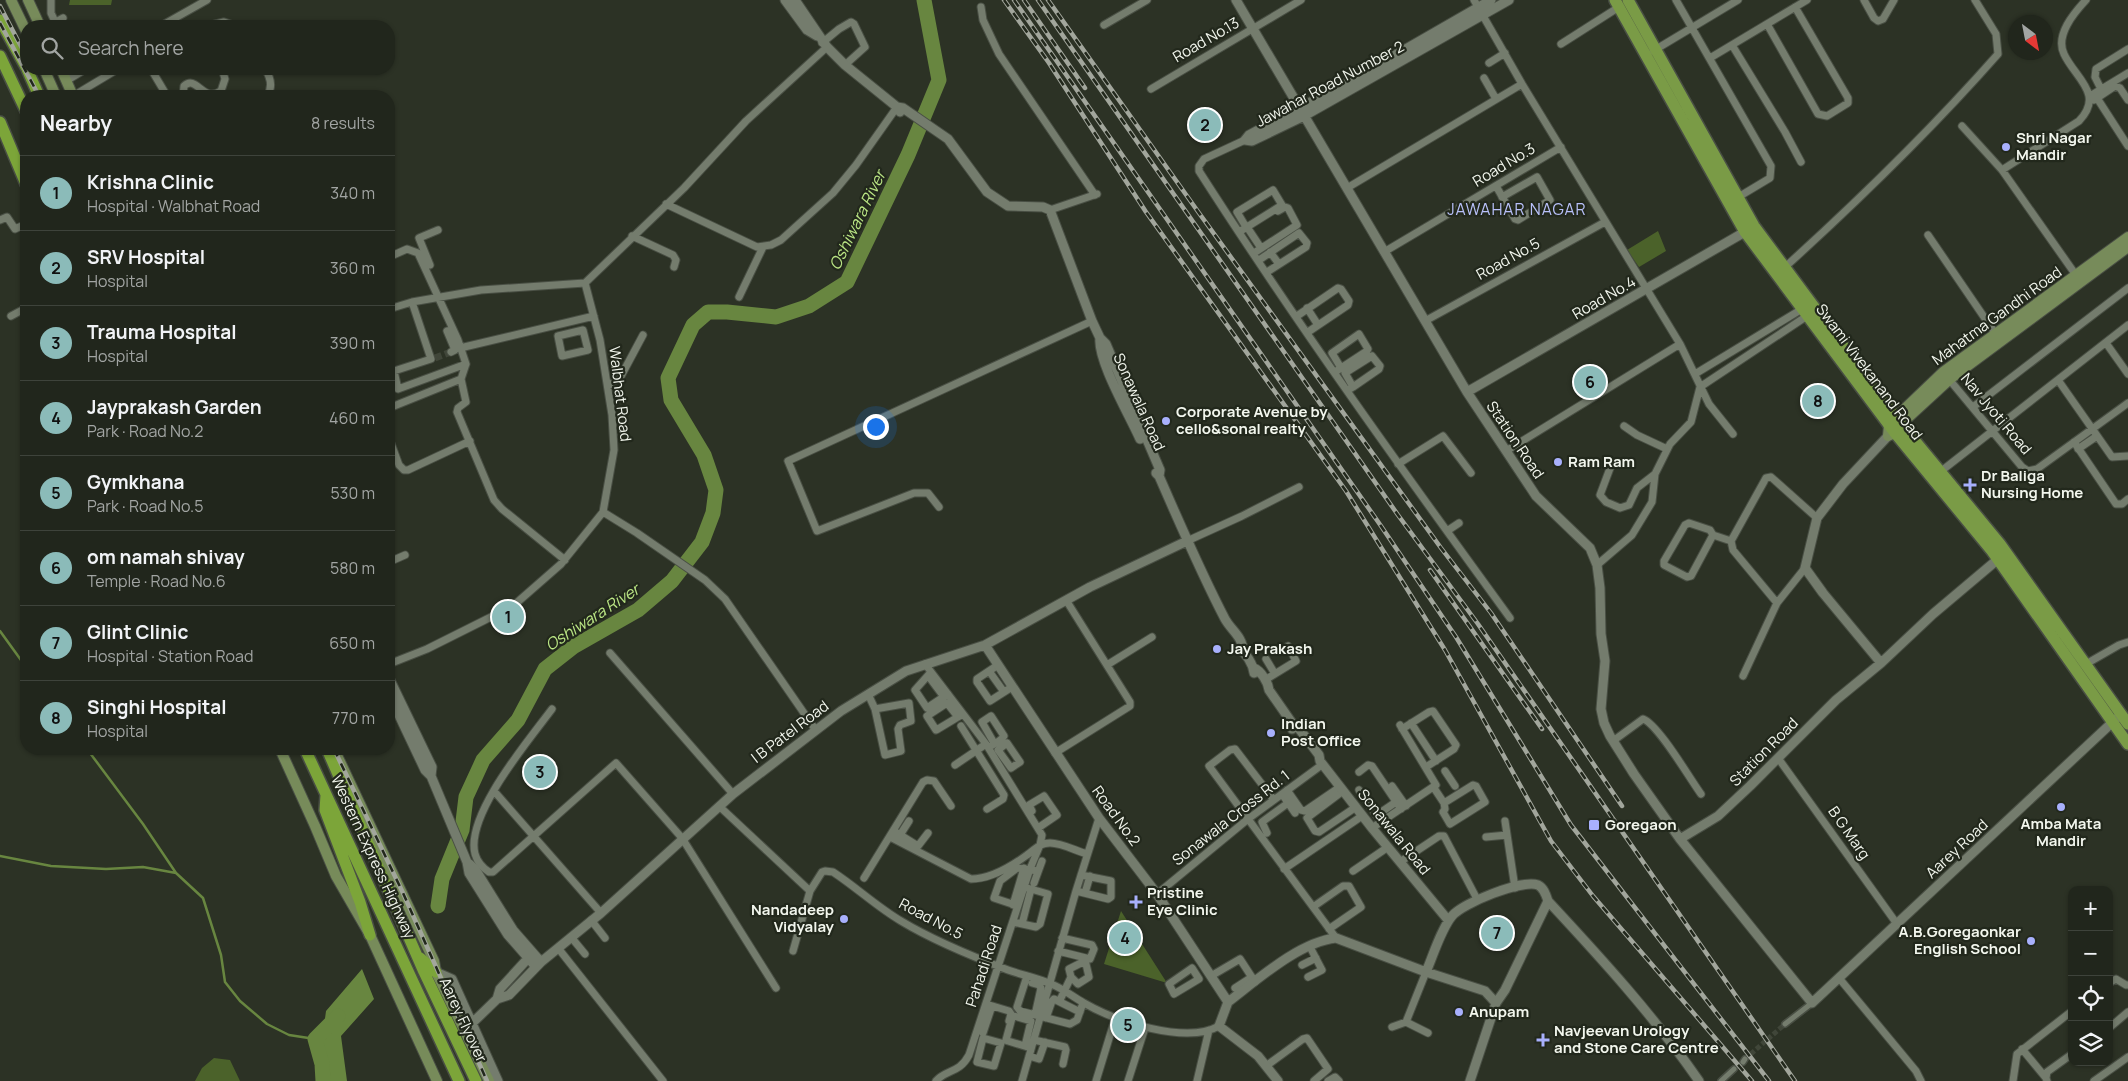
<!DOCTYPE html>
<html lang="en">
<head>
<meta charset="utf-8">
<style>
  :root { --surface:#21261c; --page:#292e25; --text:#f1f3f6; --muted:#a2a5a3; --line:#3e433b; --accent:#8bbbb9 }
  body { margin:0; font-family:Manrope,sans-serif; background:var(--page); color:var(--text) }
  .controls { position:absolute; right:15px; bottom:15px; display:grid; overflow:hidden; border-radius:10px; box-shadow:0 1px 4px #0004 }
  .controls button { width:45px; height:45px; display:grid; place-items:center; padding:0; border:0; border-bottom:1px solid var(--line); background:var(--surface); color:var(--text); font:25px sans-serif }
  .compass { position:absolute; left:2008px; top:15px; width:45px; height:45px; border-radius:50%; background:var(--surface); box-shadow:0 1px 4px #0004; rotate:148deg }
  .you { position:absolute; left:875px; top:426px; width:18px; height:18px; margin:-12px; border:4px solid #fff; border-radius:50%; background:#1a73e8; box-shadow:0 0 0 8px #1a73e833 }
  .badge { display:grid; place-items:center; width:32px; height:32px; border-radius:50%; background:var(--accent); color:#111; font-size:16px; font-weight:700 }
  .pin { position:absolute; translate:-50% -50%; border:2px solid #fff; box-shadow:0 1px 5px #0006 }
  .list { margin:0; padding:0; list-style:none }
  h2 { display:flex; justify-content:space-between; align-items:center; height:65px; margin:0; padding:0 20px; font-size:21px }
  h2 small { font-size:16px; font-weight:400; color:var(--muted) }
  .list li { display:grid; grid-template-columns:32px 1fr auto; gap:15px; align-items:center; box-sizing:border-box; height:75px; padding:0 20px; border-top:1px solid var(--line) }
  .list b { display:block; font-size:19px; white-space:nowrap }
  .list p { margin:0; font-size:16px; white-space:nowrap; color:var(--muted) }
  .list em { font-size:16px; font-style:normal; color:var(--muted) }
  .icon { flex:none; width:28px; height:28px; fill:none; stroke:currentColor; stroke-width:2; stroke-linecap:round; stroke-linejoin:round }
  .map { position:relative; flex:none; width:2128px; height:1081px; overflow:hidden }
  .search { position:absolute; background:var(--surface); box-shadow:0 1px 4px #0004; left:20px; top:20px; width:375px; height:55px; display:flex; align-items:center; gap:12px; box-sizing:border-box; padding:0 18px; border-radius:20px; color:var(--muted); font-size:19px }
  .panel { position:absolute; background:var(--surface); box-shadow:0 1px 4px #0004; left:20px; top:90px; width:375px; height:665px; border-radius:20px }
  .map>svg:first-child { display:block }
  .green { fill:#4b622a }
  .water { fill:#688640 }
  .lines { fill:none; stroke-linecap:round; stroke-linejoin:round }
  .stream { stroke:#688640; stroke-width:2.5 }
  .river { stroke:#688640; stroke-width:15 }
  .pedestrian-tunnel { stroke:#404639; stroke-width:5; stroke-dasharray:5 2.5; stroke-linecap:butt }
  .minor-tunnel { stroke:#404639; stroke-width:7; stroke-dasharray:7 3.5; stroke-linecap:butt }
  .pedestrian-casing { stroke:#494f44; stroke-width:8 }
  .minor-casing { stroke:#494f44; stroke-width:9 }
  .tertiary-casing { stroke:#494f44; stroke-width:11 }
  .secondary-casing { stroke:#494f44; stroke-width:12 }
  .primary-casing { stroke:#494f44; stroke-width:14 }
  .trunk-casing { stroke:#494f44; stroke-width:14 }
  .pedestrian { stroke:#747c6d; stroke-width:5 }
  .minor { stroke:#747c6d; stroke-width:7 }
  .tertiary { stroke:#747c6d; stroke-width:9 }
  .secondary { stroke:#778b5a; stroke-width:10 }
  .primary { stroke:#7a9b46; stroke-width:11 }
  .trunk { stroke:#7ca539; stroke-width:11 }
  .rail-casing { stroke:#a2a69c; stroke-width:4.5 }
  .rail { stroke:#22281c; stroke-width:2.5; stroke-dasharray:8; stroke-linecap:butt }
  .poi-dot { fill:#a8b0fc; stroke:#22281c; stroke-width:2 }
  .labels { text-anchor:middle; stroke-width:4.5; stroke-linejoin:round; paint-order:stroke }
  .street-label { font-size:15px; fill:#f2f6ed; stroke:#22281c }
  .poi-label { font-size:15px; font-weight:bold; fill:#f2f6ed; stroke:#22281c; text-anchor:start }
  .neighbourhood-label { font-size:16px; letter-spacing:1px; fill:#b8c0f9; stroke:#22281c }
  .water-label { font-size:16px; font-style:italic; fill:#bbe685; stroke:#22281c }
</style>
</head>
<body>
<div class="map">
<svg width="2128" height="1081" viewBox="0 0 2128 1081">
  <rect width="100%" height="100%" fill="#2c3225"/>
  <path class="green" d="M70,0H112L111,5H69Z
    M1658,231L1666,251L1639,267L1627,250Z
    M1121,911L1167,983L1104,964Z
    M214,1058L230,1060L240,1081H195L202,1068Z"/>
  <path class="water" d="M362,969L374,999L341,1036L347,1081H327L321,1049L326,1011Z"/>
  <g class="lines">
    <path class="stream" d="M0,631L26,667
      M87,749L143,824L176,873L203,898L221,955L225,982L240,1001L267,1024L289,1035L315,1039
      M0,856L51,866L106,869L143,867L176,873"/>
    <path class="river" d="M438,906L442,879L462,830L466,797L483,760L518,720L545,669L573,647L638,610L672,581L702,542L713,513L716,490L704,455L671,400L668,378L693,325L708,312H727L776,317L809,306L847,282L908,155L939,80L924,0
      M323,1081L322,1064L315,1039L338,1016"/>
    <path class="pedestrian-tunnel" d="M1745,1059L1785,1024
      M1734,1069L1743,1062"/>
    <path class="minor-tunnel" d="M435,358L451,352"/>
    <g class="pedestrian-casing">
      <path id="pedestrian" d="M1785,1024L1812,1003
        M1743,1062L1745,1059
        M1721,1081L1734,1069"/>
    </g>
    <g class="minor-casing">
      <path id="minor" d="M51,0V13L57,26
        M1474,0L1522,84L1680,344L1709,404L1733,434
        M1676,0L1771,166L1770,178L1735,199
        M1864,0L1874,18L1878,21L1883,19L1894,0
        M981,7L983,20L999,54L1095,195
        M1767,24L1818,114L1827,116L1848,103V98L1795,7
        M1104,25L1147,0
        M49,26L63,18
        M161,26L207,0
        M207,26L224,22L236,26
        M822,43L839,29L851,22L854,24L865,47L845,65
        M1561,44L1619,7
        M1732,45L1785,132L1801,162
        M1653,51L1738,0
        M1710,58L1807,0
        M1489,63L1505,53
        M151,69L167,96
        M265,69C271,78 273,87 267,96
        M1484,78L1496,99
        M66,81L86,69
        M1151,89L1301,0
        M2101,89L2095,77L2096,69L2128,49
        M73,96L118,69
        M183,96L184,86C197,74 202,103 221,91L225,79L222,69
        M2090,96L2128,73
        M2097,98L2128,146
        M2094,100L2115,86L2120,88L2128,100
        M1962,126L2002,170L2078,278
        M1245,140L1204,159L1199,166V171C1297,324 1403,471 1510,618
        M2002,170L2079,121C2105,94 2075,78 2064,54C2055,35 2074,13 2086,0
        M1496,186L1515,219L1518,220L1550,200L1537,177L1502,197
        M1347,188L1522,84
        M666,204L757,247L771,245L781,240L833,193L856,165L897,107
        M1050,210L1097,194
        M0,220L7,217L15,229L26,224
        M1249,230L1261,248
        M1239,232L1282,205L1273,190L1237,212L1246,227
        M1928,235L1997,336
        M632,236L673,255L676,260L674,267
        M1270,252L1279,264
        M1384,252L1561,147
        M1254,253L1297,225L1288,208L1285,207L1278,211
        M389,257L407,249L418,253L458,340L466,364L461,379L389,408
        M1259,260L1299,233L1307,243L1306,247L1267,272
        M430,265L419,238L438,230
        M1784,268C1859,200 1931,130 1998,54L1996,34L1975,0
        M739,297L763,247
        M412,302L431,359L394,371L398,389L466,364
        M1307,308L1318,325
        M389,309L412,302L481,290L585,283L684,188L746,121L827,47
        M11,316L26,308
        M1297,316L1338,288L1341,289L1349,301L1348,305L1308,332
        M1425,321L1605,222
        M583,330L588,350L562,356L558,336Z
        M447,331L455,350L451,352
        M2106,343L2128,374
        M460,348L594,316
        M1335,372L1338,370L1367,351L1368,349L1359,334L1332,353L1341,368
        M1695,374L1802,309
        M1948,378L2022,467L2028,471L2037,469L2128,403
        M461,379L466,402L458,408L457,412L494,500L502,509L565,560
        M2058,380L2112,457L2128,456
        M608,386L620,378L643,335
        M1348,390L1353,387L1379,369L1380,366L1372,356L1345,373L1353,387
        M1973,407L2128,288
        M1624,426L1637,435L1667,449
        M389,438L399,465L404,470H408L470,441
        M2074,442L2116,504H2122L2128,499
        M2078,449L2097,436
        M1506,451L1680,344
        M1612,463L1600,495L1606,502L1620,508L1629,505L1637,488L1655,474
        M1398,464L1443,436L1471,473
        M1940,472L2128,325
        M939,507L928,493H914L817,531L788,461L1092,321
        M603,512L637,533L705,580L725,599L815,729
        M1447,531L1459,523
        M1713,535L1710,530L1689,523L1685,525L1664,561V565L1687,577L1691,576L1713,535L1731,541
        M1187,541L1242,516L1299,487
        M389,562L405,555
        M1597,565L1632,535L1652,502L1655,474L1670,444L1691,422L1700,387L1807,316
        M1777,603L1733,550L1731,541L1766,478L1771,477L1817,518
        M610,653L733,794
        M1266,659L1275,674
        M389,664L427,649L513,606L561,564L603,512L614,450L612,415L600,340L585,283
        M925,664L986,744L1042,835L1040,845L1030,869L969,1055C959,1074 946,1069 936,1081
        M2086,664L2119,645L2128,642
        M998,665L977,679V682L990,701L1012,687
        M1107,665L1152,637
        M989,671L1004,692
        M931,672L915,690L927,708L948,694
        M1743,676L1777,603L1805,568
        M929,677L944,697
        M1265,680L1296,661L1288,646
        M868,694L875,709L885,755L901,751L898,729L900,725L911,721L909,703L875,709
        M552,709C529,740 465,815 475,854C477,861 483,868 489,872H493L616,763L682,838L776,988
        M958,717L947,703L927,716L936,730L938,729L963,714
        M1411,723L1436,761
        M961,726L1004,795L1003,799L987,809
        M1402,729L1429,712L1433,711L1456,745L1454,749L1426,767
        M1613,741L1643,719C1658,724 1690,779 1701,794
        M1007,743L1020,762L1011,768L998,750Z
        M989,747C994,744 1001,741 1004,736L991,716L982,722L994,743
        M1055,753L1130,706V702L1066,600
        M1778,758L1897,924
        M955,765L986,744
        M1445,771L1455,786
        M1359,772L1368,765L1372,766L1401,809
        M1473,785L1476,786L1485,802L1450,824L1443,812L1445,809L1444,803Z
        M1392,786L1406,806
        M1434,788L1444,803
        M1287,790L1301,810L1305,811L1340,787
        M1359,790L1381,822
        M494,791L601,913
        M1343,791L1307,818L1315,831L1319,832L1356,807
        M1282,794L1295,813
        M1274,800L1235,749L1230,750L1209,766L1336,938
        M719,806L810,891L793,951
        M1032,811L1029,805L1044,796L1057,815L1038,828
        M1377,815L1396,802
        M1505,821L1515,888
        M1372,828L1436,785L1400,725
        M894,831L918,846L928,833
        M1267,833L1262,822L1288,803
        M900,835L909,821
        M890,837L971,879C990,879 1012,866 1027,855C1036,849 1039,843 1050,843C1062,843 1076,851 1087,854
        M1486,837L1507,835
        M1400,862L1439,836H1444L1477,899
        M1284,869L1362,816
        M1353,871L1388,847
        M864,878L923,782L927,780L934,781L951,806
        M1034,883L1042,861
        M810,891L822,872L825,871L833,872C856,887 877,907 901,921C934,941 971,956 1008,970C1022,975 1038,978 1051,984C1064,989 1073,997 1084,1003C1115,1021 1186,1045 1219,1026
        M1076,891L1108,899L1111,897V881L1081,875
        M1085,893L1090,876
        M1157,894L1248,819L1323,764
        M1013,905L1024,868
        M1018,906L994,898L1000,881L1017,868L1038,871
        M1313,907L1343,886H1349L1361,907L1329,929
        M591,920L605,938
        M1013,922L1036,927L1040,924L1048,894L1024,887
        M1022,924L1031,889
        M571,937L585,954
        M558,948L663,1081
        M1058,951L1090,959L1094,949L1092,945L1062,938
        M1302,965L1316,958
        M1192,968L1199,979L1174,994L1169,984Z
        M1027,976L1017,1007L1020,1011L1070,1024L1077,1020L1083,1003
        M1211,976L1240,959L1255,982
        M1308,977L1322,970L1310,947
        M1839,978L1916,1071L1921,1081
        M1032,983L1039,985L1041,988L1035,1015
        M2109,983L2116,979L2126,985H2128
        M1235,988L1252,977
        M1060,1000L1071,977L1069,969L1083,962L1086,964L1089,977L1078,984L1071,977
        M986,1004L1009,1011L1011,1014L1009,1021
        M1046,1018L1052,1001L1054,999L1080,1012
        M1406,1022L1426,972
        M1392,1027L1406,1022L1428,1033
        M2109,1028L2128,1012
        M983,1033L992,1006
        M983,1038L1001,1043L994,1066L977,1062Z
        M1034,1040L1065,1047L1066,1050L1063,1064
        M1025,1046L1031,1021L1014,1016L1012,1018L1006,1040L1008,1041L1031,1048
        M2022,1049L2046,1078L2047,1081
        M1029,1056L1039,1059L1045,1042
        M1266,1066L1303,1039L1307,1038L1328,1069L1314,1081
        M2046,1078L2047,1072L2072,1054
        M1022,1081L1076,891L1099,818
        M1096,1081L1115,1019
        M1128,1081L1145,1028
        M1197,1081L1209,1030
        M1328,1081L1335,1077L1339,1081
        M2013,1081L2017,1054L2072,1011
        M2094,1081L2128,1057"/>
    </g>
    <g class="tertiary-casing">
      <path id="tertiary" d="M785,0L807,30L817,36
        M795,0L827,47L845,65L897,107L900,112
        M1236,0L1467,392L1536,496L1590,548L1597,565L1600,588L1601,634L1605,661L1601,709L1604,723L1610,736L1634,774L1680,839L1812,1003L2117,718
        M897,107L903,108L948,139L987,192L1008,206L1043,207L1050,210L1092,321L1100,338L1106,344L1160,470L1159,476
        M1245,140L1252,141L1304,116L1509,0
        M1245,140L1249,135L1352,80L1491,0
        M1100,338C1097,360 1130,416 1140,439
        M1467,392L1750,229
        M1156,473L1159,476C1180,524 1201,573 1225,619C1231,630 1243,637 1243,651
        M985,645L1099,818L1157,894L1228,1002
        M1239,649C1246,653 1253,664 1254,673
        M1881,663L1823,593L1805,568L1817,518L1843,484L1888,436
        M1254,668C1261,671 1268,682 1269,690L1292,723V729
        M389,678L432,767L431,776L467,862L469,873L508,935L536,967
        M389,694L425,770L431,776
        M1292,723L1297,726L1319,755L1320,761L1372,828L1448,920
        M1680,839L1718,816L1750,786L1836,700L1881,663L1933,614L1997,560
        M467,862L475,869L513,930L541,962
        M1548,901C1601,958 1654,1016 1699,1081
        M436,972L452,979L498,1081
        M497,999L500,989L532,954
        M1228,1002C1257,980 1299,942 1336,938L1426,972
        M1228,1002L1219,1026L1258,1056L1278,1081
        M465,1030L497,999L509,995L541,962L601,913L733,794L841,711L906,671L985,645L1090,587L1187,541
        M1470,1081L1496,1003L1505,990L1548,901C1546,895 1544,888 1538,885C1522,879 1463,903 1452,916C1441,929 1433,956 1426,972L1485,991L1496,1003"/>
    </g>
    <g class="secondary-casing">
      <path id="secondary" d="M11,0L26,31
        M28,0L40,26
        M44,69L56,96
        M61,69L73,96
        M2128,237L1943,372L1897,416L1889,425L1888,436L1895,433L1901,424L1950,379L2128,247
        M280,749L315,826L336,876L370,935L437,1081
        M334,749L434,961L436,972L489,1081"/>
    </g>
    <g class="primary-casing">
      <path id="primary" d="M1615,0L1745,232L1895,433L1992,551L2128,744
        M1628,0L1754,226L1901,424L2000,544L2128,724"/>
    </g>
    <g class="trunk-casing">
      <path id="trunk" d="M0,20L26,67
        M0,56L26,111
        M27,69L39,96
        M0,122L26,184
        M305,749L459,1081
        M327,749L424,972L476,1081
        M326,795L325,810L360,902L370,935
        M420,958L436,972"/>
    </g>
    <use href="#pedestrian" class="pedestrian"/>
    <use href="#minor" class="minor"/>
    <use href="#tertiary" class="tertiary"/>
    <use href="#secondary" class="secondary"/>
    <use href="#primary" class="primary"/>
    <use href="#trunk" class="trunk"/>
    <g class="rail-casing">
      <path id="rail" d="M1004,0L1049,63L1146,212L1346,491L1445,650L1551,841L1593,896L1752,1081
        M1014,0L1381,526L1456,637L1571,825L1769,1081
        M1024,0L1085,88
        M1038,0L1398,515L1478,624L1795,1081
        M1048,0L1199,213L1441,548L1491,613L1622,806
        M0,6L26,56
        M0,23L39,96
        M1430,570L1542,729
        M334,749L403,893L487,1081"/>
    </g>
    <use href="#rail" class="rail"/>
  </g>
  <g class="poi-dot">
    <circle cx="2006" cy="147" r="5"/>
    <circle cx="1166" cy="421" r="5"/>
    <circle cx="1558" cy="462" r="5"/>
    <path d="M1967.5 477.5h5v5h5v5h-5v5h-5v-5h-5v-5h5z"/>
    <circle cx="1217" cy="649" r="5"/>
    <circle cx="1271" cy="733" r="5"/>
    <circle cx="2061" cy="807" r="5"/>
    <rect x="1588" y="819" width="12" height="12" rx="2.5"/>
    <path d="M1133.5 894.5h5v5h5v5h-5v5h-5v-5h-5v-5h5z"/>
    <circle cx="844" cy="919" r="5"/>
    <circle cx="2031" cy="941" r="5"/>
    <circle cx="1459" cy="1012" r="5"/>
    <path d="M1540.5 1032.5h5v5h5v5h-5v5h-5v-5h-5v-5h5z"/>
  </g>
  <g class="labels">
    <g class="street-label">
      <text transform="translate(1206 40) rotate(-30)" y="5">Road No.13</text>
      <text transform="translate(1330 84) rotate(-28)" y="5">Jawahar Road Number 2</text>
      <text transform="translate(1504 165) rotate(-31)" y="5">Road No.3</text>
      <text transform="translate(1508 259) rotate(-29)" y="5">Road No.5</text>
      <text transform="translate(1604 298) rotate(-30)" y="5">Road No.4</text>
      <text transform="translate(1997 316) rotate(-36)" y="5">Mahatma Gandhi Road</text>
      <text transform="translate(1869 372) rotate(53)" y="5">Swami Vivekanand Road</text>
      <text transform="translate(620 394) rotate(83)" y="5">Walbhat Road</text>
      <text transform="translate(1139 402) rotate(66)" y="5">Sonawala Road</text>
      <text transform="translate(1996 414) rotate(50)" y="5">Nav Jyoti Road</text>
      <text transform="translate(1515 440) rotate(56)" y="5">Station Road</text>
      <text transform="translate(790 732) rotate(-37)" y="5">I B Patel Road</text>
      <text transform="translate(1764 752) rotate(-45)" y="5">Station Road</text>
      <text transform="translate(1116 816) rotate(54)" y="5">Road No.2</text>
      <text transform="translate(1231 818) rotate(-38)" y="5">Sonawala Cross Rd. 1</text>
      <text transform="translate(1394 832) rotate(51)" y="5">Sonawala Road</text>
      <text transform="translate(1849 833) rotate(55)" y="5">B G Marg</text>
      <text transform="translate(1957 849) rotate(-43)" y="5">Aarey Road</text>
      <text transform="translate(373 857) rotate(65)" y="5">Western Express Highway</text>
      <text transform="translate(931 919) rotate(28)" y="5">Road No.5</text>
      <text transform="translate(984 966) rotate(-72)" y="5">Pahadi Road</text>
      <text transform="translate(463 1020) rotate(65)" y="5">Aarey Flyover</text>
    </g>
    <g class="poi-label">
      <text x="2016" y="143">Shri Nagar<tspan x="2016" dy="17">Mandir</tspan></text>
      <text x="1176" y="417">Corporate Avenue by<tspan x="1176" dy="17">cello&amp;sonal realty</tspan></text>
      <text x="1568" y="467">Ram Ram</text>
      <text x="1981" y="481">Dr Baliga<tspan x="1981" dy="17">Nursing Home</tspan></text>
      <text x="1227" y="654">Jay Prakash</text>
      <text x="1281" y="729">Indian<tspan x="1281" dy="17">Post Office</tspan></text>
      <text x="2061" y="829" text-anchor="middle">Amba Mata<tspan x="2061" dy="17">Mandir</tspan></text>
      <text x="1605" y="830">Goregaon</text>
      <text x="1147" y="898">Pristine<tspan x="1147" dy="17">Eye Clinic</tspan></text>
      <text x="834" y="915" text-anchor="end">Nandadeep<tspan x="834" dy="17">Vidyalay</tspan></text>
      <text x="2021" y="937" text-anchor="end">A.B.Goregaonkar<tspan x="2021" dy="17">English School</tspan></text>
      <text x="1469" y="1017">Anupam</text>
      <text x="1554" y="1036">Navjeevan Urology<tspan x="1554" dy="17">and Stone Care Centre</tspan></text>
    </g>
    <g class="neighbourhood-label">
      <text x="1517" y="215">JAWAHAR NAGAR</text>
    </g>
    <g class="water-label">
      <text transform="translate(857 220) rotate(-64)" y="6">Oshiwara River</text>
      <text transform="translate(592 617) rotate(-33)" y="6">Oshiwara River</text>
    </g>
  </g>
</svg>
<div class="controls">
<button>+</button>
<button>−</button>
<button><svg class="icon" aria-label="locate" viewBox="0 0 24 24"><circle cx="12" cy="12" r="6"/><path d="M12 2v4M12 18v4M2 12h4M18 12h4"/></svg></button>
<button><svg class="icon" aria-label="layers" viewBox="0 0 24 24"><path d="M12 4l9 5-9 5-9-5zM3 14l9 5 9-5"/></svg></button>
</div>
<svg class="compass" viewBox="-18 -18 36 36"><path d="M0-13l5 13h-10z" fill="#e53935"/><path d="M0 13l5-13h-10z" fill="#a2a5a3"/></svg>
<div class="you"></div>
<div class="pin badge" style="left:508px;top:617px">1</div>
<div class="pin badge" style="left:1205px;top:125px">2</div>
<div class="pin badge" style="left:540px;top:772px">3</div>
<div class="pin badge" style="left:1125px;top:938px">4</div>
<div class="pin badge" style="left:1128px;top:1025px">5</div>
<div class="pin badge" style="left:1590px;top:382px">6</div>
<div class="pin badge" style="left:1497px;top:933px">7</div>
<div class="pin badge" style="left:1818px;top:401px">8</div>
<div class="search"><svg class="icon" aria-label="search" viewBox="0 0 24 24"><circle cx="10" cy="10" r="6"/><path d="M15 15l6 6"/></svg>Search here</div>
<section class="panel">
<h2>Nearby<small>8 results</small></h2>
<ul class="list">
<li><span class="badge">1</span><div><b>Krishna Clinic</b><p>Hospital · Walbhat Road</p></div><em>340 m</em></li>
<li><span class="badge">2</span><div><b>SRV Hospital</b><p>Hospital</p></div><em>360 m</em></li>
<li><span class="badge">3</span><div><b>Trauma Hospital</b><p>Hospital</p></div><em>390 m</em></li>
<li><span class="badge">4</span><div><b>Jayprakash Garden</b><p>Park · Road No.2</p></div><em>460 m</em></li>
<li><span class="badge">5</span><div><b>Gymkhana</b><p>Park · Road No.5</p></div><em>530 m</em></li>
<li><span class="badge">6</span><div><b>om namah shivay</b><p>Temple · Road No.6</p></div><em>580 m</em></li>
<li><span class="badge">7</span><div><b>Glint Clinic</b><p>Hospital · Station Road</p></div><em>650 m</em></li>
<li><span class="badge">8</span><div><b>Singhi Hospital</b><p>Hospital</p></div><em>770 m</em></li>
</ul>
</section>
</div>
</body>
</html>
